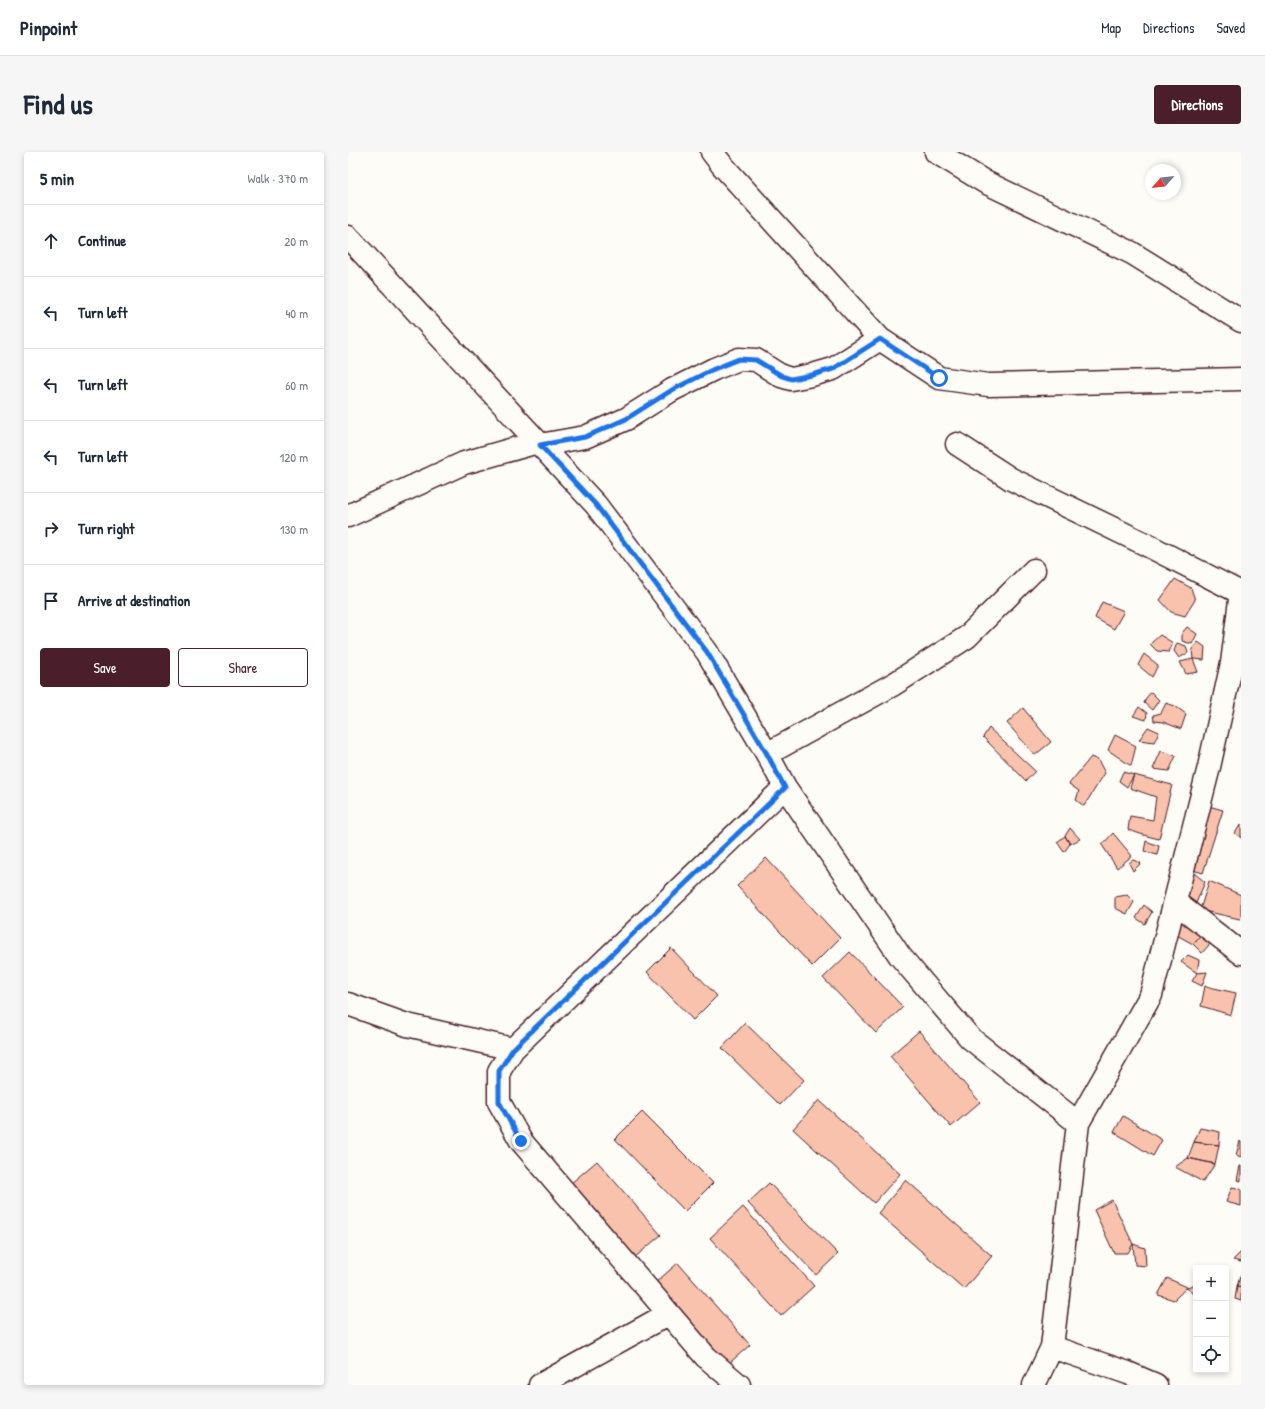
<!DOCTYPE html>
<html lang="en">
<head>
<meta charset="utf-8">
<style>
  :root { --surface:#fff; --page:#f6f6f7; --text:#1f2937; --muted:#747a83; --line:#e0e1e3; --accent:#4a1f2b }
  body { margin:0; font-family:"Patrick Hand",sans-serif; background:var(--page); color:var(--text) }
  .controls { position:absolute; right:12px; bottom:12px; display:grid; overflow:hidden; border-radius:4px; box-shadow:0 2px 6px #0003 }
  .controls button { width:36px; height:36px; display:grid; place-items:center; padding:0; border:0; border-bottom:1px solid var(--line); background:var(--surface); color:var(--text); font:20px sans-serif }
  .compass { position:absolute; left:797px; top:12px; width:36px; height:36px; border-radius:50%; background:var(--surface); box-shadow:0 2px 6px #0003; rotate:243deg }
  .stop { position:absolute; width:12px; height:12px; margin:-9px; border:3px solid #1a73e8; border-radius:50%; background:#fff }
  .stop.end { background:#1a73e8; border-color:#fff; box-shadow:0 1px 4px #0008 }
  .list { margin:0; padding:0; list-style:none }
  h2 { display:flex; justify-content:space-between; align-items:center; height:52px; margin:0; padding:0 16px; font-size:17px }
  h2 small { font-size:13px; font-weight:400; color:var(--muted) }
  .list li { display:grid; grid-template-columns:26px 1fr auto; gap:12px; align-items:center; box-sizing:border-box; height:72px; padding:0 16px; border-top:1px solid var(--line) }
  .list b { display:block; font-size:15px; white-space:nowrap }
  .list em { font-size:13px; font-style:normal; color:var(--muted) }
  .actions { display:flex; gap:8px; padding:12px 16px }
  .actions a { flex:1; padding:9px 0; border:1px solid var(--accent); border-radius:4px; text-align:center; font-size:14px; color:var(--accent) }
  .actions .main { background:var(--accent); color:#fff }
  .icon { flex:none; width:22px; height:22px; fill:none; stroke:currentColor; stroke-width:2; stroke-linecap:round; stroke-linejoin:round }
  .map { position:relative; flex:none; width:893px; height:1233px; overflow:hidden; border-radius:4px }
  header { display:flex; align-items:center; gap:24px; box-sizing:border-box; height:56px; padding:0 20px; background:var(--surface); border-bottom:1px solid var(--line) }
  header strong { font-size:19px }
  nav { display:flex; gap:22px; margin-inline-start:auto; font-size:14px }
  .intro { display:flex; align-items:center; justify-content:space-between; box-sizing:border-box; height:96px; padding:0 24px }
  h1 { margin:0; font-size:28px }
  .button { padding:10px 18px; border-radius:4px; background:var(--accent); color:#fff; font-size:14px; font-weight:700 }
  main { display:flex; gap:24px; padding:0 24px }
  aside { flex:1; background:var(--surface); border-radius:4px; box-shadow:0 2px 6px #0003 }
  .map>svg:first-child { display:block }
  .building { fill:#f9c2ad; stroke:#4a1f2b }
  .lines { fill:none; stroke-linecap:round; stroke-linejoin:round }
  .minor-casing { stroke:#4a1f2b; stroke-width:25 }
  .minor { stroke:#fdfcf7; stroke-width:22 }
  .route { stroke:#1a73e8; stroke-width:5 }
</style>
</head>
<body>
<header>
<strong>Pinpoint</strong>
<nav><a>Map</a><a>Directions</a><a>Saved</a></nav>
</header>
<div class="intro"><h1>Find us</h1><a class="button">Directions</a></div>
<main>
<aside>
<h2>5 min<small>Walk · 370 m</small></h2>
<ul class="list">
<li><svg class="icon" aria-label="ahead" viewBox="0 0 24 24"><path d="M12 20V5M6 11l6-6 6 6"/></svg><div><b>Continue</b></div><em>20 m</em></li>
<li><svg class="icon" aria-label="left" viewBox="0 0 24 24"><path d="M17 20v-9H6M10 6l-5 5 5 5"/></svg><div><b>Turn left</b></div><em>40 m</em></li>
<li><svg class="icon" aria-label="left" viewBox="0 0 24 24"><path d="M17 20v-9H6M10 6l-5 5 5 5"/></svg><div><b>Turn left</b></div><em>60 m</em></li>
<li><svg class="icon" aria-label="left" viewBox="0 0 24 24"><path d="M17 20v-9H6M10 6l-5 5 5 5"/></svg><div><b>Turn left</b></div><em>120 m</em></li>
<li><svg class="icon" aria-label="right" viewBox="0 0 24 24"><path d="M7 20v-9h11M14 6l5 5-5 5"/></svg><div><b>Turn right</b></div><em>130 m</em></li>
<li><svg class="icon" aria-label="arrive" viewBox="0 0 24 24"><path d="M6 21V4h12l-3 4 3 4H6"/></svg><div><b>Arrive at destination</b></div></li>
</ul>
<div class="actions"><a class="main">Save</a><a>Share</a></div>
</aside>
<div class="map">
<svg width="893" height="1233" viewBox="0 0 893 1233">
  <rect width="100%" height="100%" fill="#fdfcf7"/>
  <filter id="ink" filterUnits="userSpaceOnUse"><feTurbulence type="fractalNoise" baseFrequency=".025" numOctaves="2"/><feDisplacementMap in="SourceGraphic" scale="8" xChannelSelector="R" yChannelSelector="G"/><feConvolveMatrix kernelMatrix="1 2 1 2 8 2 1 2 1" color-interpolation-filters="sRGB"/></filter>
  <g filter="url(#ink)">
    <path class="building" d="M827,427L843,436L847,448L837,464L823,460L812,448Z
      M754,450L776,459L766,477L747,466Z
      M839,475L849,482L844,492L834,489V481Z
      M812,483L825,491L821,500L809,499L802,492Z
      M850,490L857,495L856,508L845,507L844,497Z
      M829,491L838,494L840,501L831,506L826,499Z
      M796,502L810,513L804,525L790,513Z
      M845,507L850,520L838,522L832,510Z
      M803,540L811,548L804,558L796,551L798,546Z
      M818,551L827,554L838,562L833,577L815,570L806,569L805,563L813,561Z
      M791,555L799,561L798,568L785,564Z
      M675,556L703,590L687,603L659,571Z
      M800,575L811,580L806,590L791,588Z
      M641,576L687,619L678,629L635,585Z
      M767,583L788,594L783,614L760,598Z
      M813,599L828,604L821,619L805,617Z
      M743,605L750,608L757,621L736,654L728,648L731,639L721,632Z
      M775,620L786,623L779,635L771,629Z
      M786,623L824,633L811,687L799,684L780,678L782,664L805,668L808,645L782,636Z
      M857,653L875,658L855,721L841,717Z
      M893,672V686L887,681Z
      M722,676L732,687L722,692L717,684Z
      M765,681L784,704L769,716L754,693Z
      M717,684L722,692L716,700L709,690Z
      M798,689L811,694L809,703L796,699Z
      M418,706L492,786L464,814L389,734Z
      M785,708L793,711L785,719L781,711Z
      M841,717L857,730L848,751L834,743Z
      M861,729L893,743V764L892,767L852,758Z
      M779,743L786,750L779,762L767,756V745Z
      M796,753L804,760L797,772L788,766Z
      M834,763L859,776L845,792L825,781Z
      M859,776L869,784L854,801L845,792Z
      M323,796L369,844L345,868L299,820Z
      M502,800L555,855L528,881L475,826Z
      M840,803L851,808L849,821L833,810Z
      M859,820L854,834L844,829L849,821Z
      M857,834L888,841L883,863L853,854Z
      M397,871L456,928L432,953L374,896Z
      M571,879L632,950L603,975L542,904Z
      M471,948L552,1022L526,1051L445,977Z
      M294,960L365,1031L337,1059L267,987Z
      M775,964L814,988L805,1004L766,980Z
      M852,976L872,980L871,993L846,990Z
      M892,989L893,990V1005L888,1003Z
      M846,990L871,993L867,1012L840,1006Z
      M840,1006L867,1012L855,1030L827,1015Z
      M249,1009L313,1083L286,1106L222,1032Z
      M892,1014H893V1029L889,1028Z
      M558,1028L644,1104L616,1137L530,1061Z
      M421,1031L490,1102L468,1123L400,1051Z
      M884,1035L893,1037V1054L878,1050Z
      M764,1048L785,1092L780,1101H766L746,1058Z
      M395,1055L466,1134L433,1164L362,1086Z
      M785,1092L797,1096L798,1114L787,1113Z
      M893,1100V1110L885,1108Z
      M330,1111L402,1193L379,1213L307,1131Z
      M893,1122V1135L889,1134Z
      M819,1126L839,1135L826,1148L810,1143Z
      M848,1132V1146L839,1135Z
      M889,1134L893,1135V1149L887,1147Z"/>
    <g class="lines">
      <g class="minor-casing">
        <path id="minor" d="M364,0L374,13L532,187L591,226L640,233L893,227
          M588,0L637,30L784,101L893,169
          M0,85L248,353L359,500L419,602L437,635L552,804L622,886L730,971
          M609,292L663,327L795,391L893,441
          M192,293L237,285L278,267L324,238L366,217L391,207L408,208L433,224L443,227L464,223L485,217L532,187
          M0,364L116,311L190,290
          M419,602L546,532L619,485L686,418
          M827,750L893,801
          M0,852L59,873L165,897
          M704,1195L780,1221L808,1233
          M192,1233L320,1162
          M391,1233L358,1205L173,989L151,950V919L165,897L437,635
          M686,1233L704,1195L730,971L803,843L861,615L884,511L893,440"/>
      </g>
      <use href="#minor" class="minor"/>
    </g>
  </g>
  <g class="lines" filter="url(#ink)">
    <path class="route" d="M173,989L151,950V919L165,897L437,636L419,602L359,500L248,353L192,293L237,285L278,267L324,238L366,217L391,207L408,208L434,224L443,227L464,223L485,217L532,187L591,226"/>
  </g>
</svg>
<div class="controls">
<button>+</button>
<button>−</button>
<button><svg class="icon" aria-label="locate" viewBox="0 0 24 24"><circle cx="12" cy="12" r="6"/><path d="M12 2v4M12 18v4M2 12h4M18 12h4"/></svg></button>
</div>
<svg class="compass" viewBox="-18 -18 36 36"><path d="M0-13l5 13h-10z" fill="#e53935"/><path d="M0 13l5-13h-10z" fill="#747a83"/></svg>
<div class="stop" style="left:591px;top:226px"></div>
<div class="stop end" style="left:173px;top:989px"></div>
</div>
</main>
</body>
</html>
